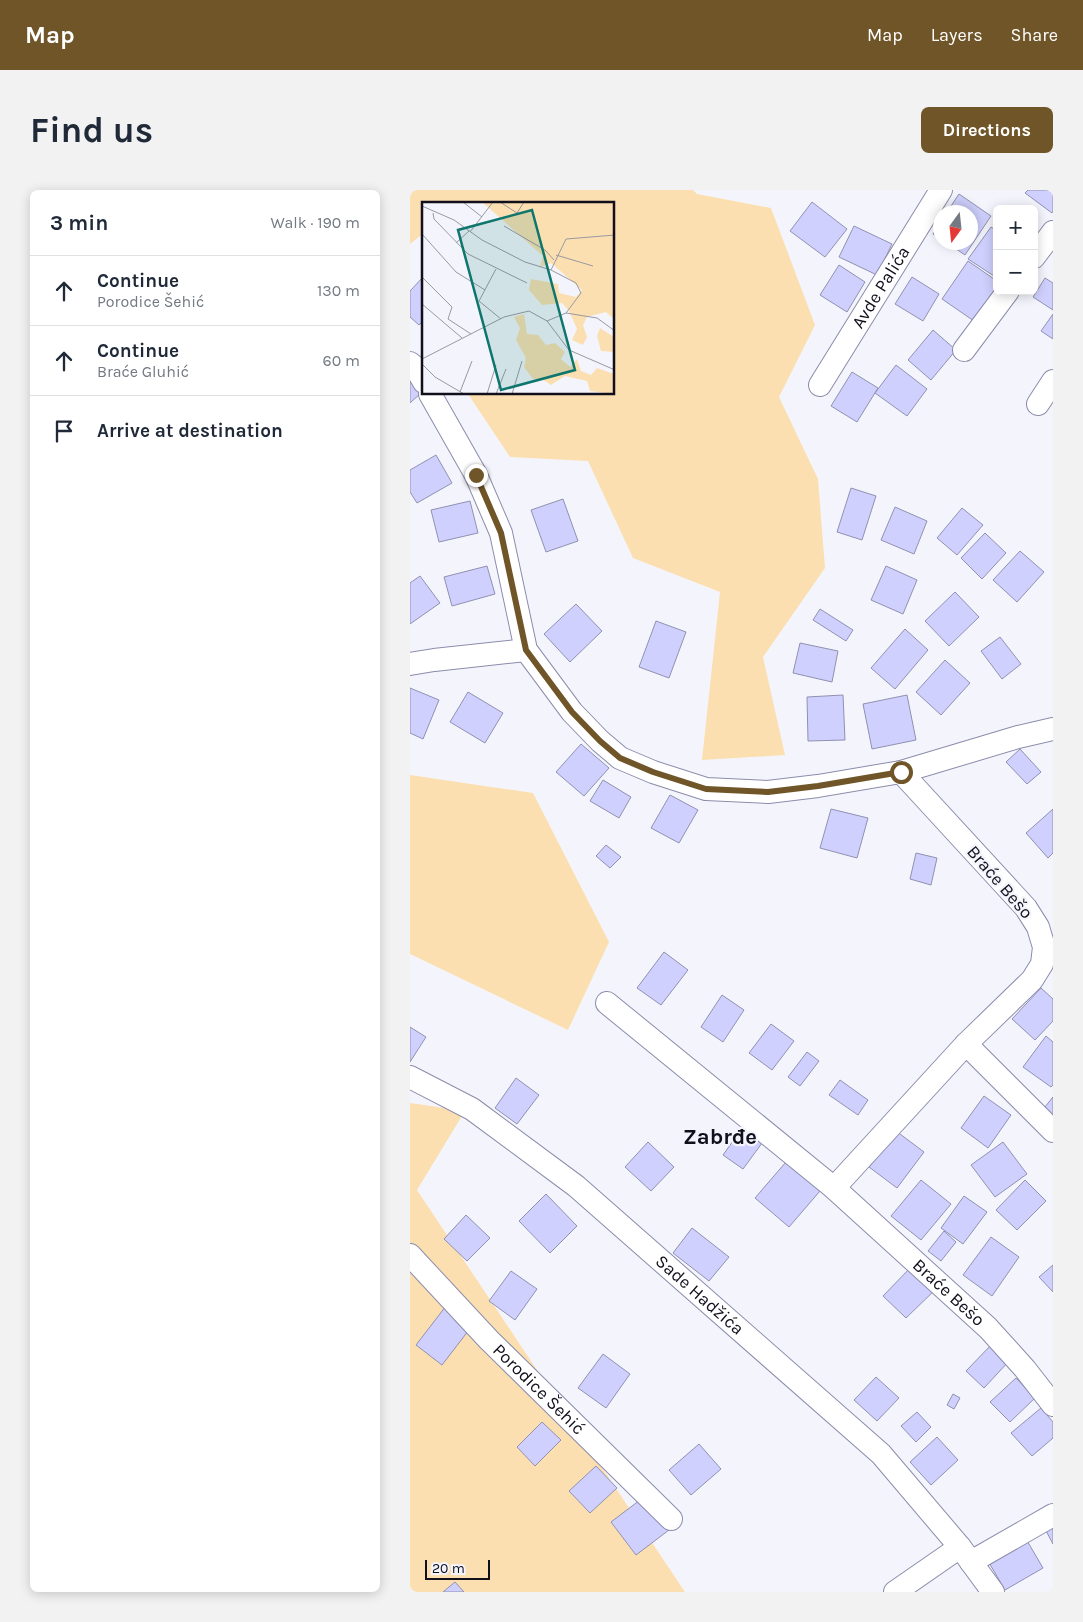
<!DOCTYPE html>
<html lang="en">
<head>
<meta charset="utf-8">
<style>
  :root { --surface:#fff; --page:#f2f2f3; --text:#1f2937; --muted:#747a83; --line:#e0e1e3; --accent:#6f5527 }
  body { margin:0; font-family:Karla,sans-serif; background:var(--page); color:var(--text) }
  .controls { position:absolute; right:15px; top:15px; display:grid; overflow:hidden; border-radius:8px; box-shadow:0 2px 12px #0003 }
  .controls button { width:45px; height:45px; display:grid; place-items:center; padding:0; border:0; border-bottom:1px solid var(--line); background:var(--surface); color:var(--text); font:25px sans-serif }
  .compass { position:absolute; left:523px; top:15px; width:45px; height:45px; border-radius:50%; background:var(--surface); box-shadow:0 2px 12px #0003; rotate:195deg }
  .scale { position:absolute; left:15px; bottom:12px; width:65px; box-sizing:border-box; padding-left:5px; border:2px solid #100f1b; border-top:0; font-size:14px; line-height:18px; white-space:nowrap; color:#100f1b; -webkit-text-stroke:4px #f4f5fc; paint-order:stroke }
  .stop { position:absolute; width:15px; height:15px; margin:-11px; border:4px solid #6f5527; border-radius:50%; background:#fff }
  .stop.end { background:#6f5527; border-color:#fff; box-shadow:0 1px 5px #0008 }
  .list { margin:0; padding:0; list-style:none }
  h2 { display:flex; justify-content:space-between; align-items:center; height:65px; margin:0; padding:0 20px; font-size:21px }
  h2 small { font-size:16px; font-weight:400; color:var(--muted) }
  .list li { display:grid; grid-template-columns:32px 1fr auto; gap:15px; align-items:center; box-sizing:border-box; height:70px; padding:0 20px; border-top:1px solid var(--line) }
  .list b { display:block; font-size:19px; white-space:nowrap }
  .list p { margin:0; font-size:16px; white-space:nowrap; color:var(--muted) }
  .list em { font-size:16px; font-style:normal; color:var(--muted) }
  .icon { flex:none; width:28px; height:28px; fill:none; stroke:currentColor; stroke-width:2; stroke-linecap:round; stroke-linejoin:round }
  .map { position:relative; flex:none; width:643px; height:1402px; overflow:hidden; border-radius:8px }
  header { display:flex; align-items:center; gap:30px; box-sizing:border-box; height:70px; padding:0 25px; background:var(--accent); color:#fff }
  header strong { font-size:24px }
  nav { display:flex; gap:28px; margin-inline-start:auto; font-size:18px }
  .intro { display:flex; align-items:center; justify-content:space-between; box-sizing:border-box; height:120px; padding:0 30px }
  h1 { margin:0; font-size:35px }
  .button { padding:12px 22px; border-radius:8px; background:var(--accent); color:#fff; font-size:18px; font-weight:700 }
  main { display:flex; gap:30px; padding:0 30px }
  aside { flex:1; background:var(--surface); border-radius:8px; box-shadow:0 2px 12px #0003 }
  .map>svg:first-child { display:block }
  .green { fill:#fbdfb0 }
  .building { fill:#cfd0fd; stroke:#9091b1 }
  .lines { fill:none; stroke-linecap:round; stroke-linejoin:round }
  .minor-casing { stroke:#8c8cac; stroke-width:24 }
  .minor { stroke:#fff; stroke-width:22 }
  .route { stroke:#6f5527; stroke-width:6 }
  .labels { text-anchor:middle; stroke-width:4.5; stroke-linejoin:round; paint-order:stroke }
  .street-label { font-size:18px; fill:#100f1b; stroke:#f4f5fc }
  .district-label { font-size:22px; font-weight:bold; fill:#100f1b; stroke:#f4f5fc }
  .inset-road { fill:none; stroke:#9999a2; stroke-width:1 }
  .view { fill:#0f766e; fill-opacity:0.15; stroke:#0f766e; stroke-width:2.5 }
  .inset-edge { fill:none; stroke:#100f1b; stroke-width:2.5 }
</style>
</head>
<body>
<header>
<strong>Map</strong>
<nav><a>Map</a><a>Layers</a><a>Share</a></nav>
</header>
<div class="intro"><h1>Find us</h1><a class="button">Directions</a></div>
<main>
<aside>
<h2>3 min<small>Walk · 190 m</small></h2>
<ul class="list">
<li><svg class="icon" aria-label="ahead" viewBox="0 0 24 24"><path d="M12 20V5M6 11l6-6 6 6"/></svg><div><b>Continue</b><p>Porodice Šehić</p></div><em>130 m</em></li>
<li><svg class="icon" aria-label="ahead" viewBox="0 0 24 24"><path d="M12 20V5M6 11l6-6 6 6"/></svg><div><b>Continue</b><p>Braće Gluhić</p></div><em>60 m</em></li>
<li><svg class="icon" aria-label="arrive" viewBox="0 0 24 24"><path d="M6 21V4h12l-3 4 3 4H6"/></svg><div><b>Arrive at destination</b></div></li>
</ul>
</aside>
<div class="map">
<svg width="643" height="1402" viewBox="0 0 643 1402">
  <rect width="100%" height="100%" fill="#f4f5fc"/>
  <path class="green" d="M0,0H283L287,4L361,18L405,135L369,207L408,289L415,378L353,467L375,565L292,570L310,402L223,368L178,271L100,267L58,204H204V14H14V43L0,54Z
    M0,585L123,603L199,752L158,840L0,764Z
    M0,913L55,921L7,1000L275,1402H0Z"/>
  <path class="building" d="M618,0H643V21L642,23L615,3Z
    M549,4L581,26L555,65L536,52H560V22H537Z
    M402,12L437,39L415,67L380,41Z
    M530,32V49L523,44Z
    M444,36L482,54L467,85L429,67Z
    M581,37L587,41V88L558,69Z
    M558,71L587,91V99L564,131L532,109Z
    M429,75L455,92L437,122L410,105Z
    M14,86V130L9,135L0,127V101Z
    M502,87L529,104L513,131L485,114Z
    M635,88L643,93V120L623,107Z
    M643,124V149L631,141Z
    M523,140L546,160L521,190L498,170Z
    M486,175L517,199L497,226L465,203Z
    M442,182L468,198L447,232L421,216Z
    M0,191L11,203L0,213Z
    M26,265L42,293L7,313L0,302V280Z
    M441,298L466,306L452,350L427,342Z
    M153,309L168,351L136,362L121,320Z
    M60,311L68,343L29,352L21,320Z
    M485,317L517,331L504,364L471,350Z
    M552,318L573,335L547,365L527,348Z
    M575,343L596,363L572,389L551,368Z
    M610,361L634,382L607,412L583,390Z
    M77,376L85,404L42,416L34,387Z
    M476,376L507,390L493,424L461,410Z
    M10,386L30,413L0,434V393Z
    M545,402L569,427L539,456L515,431Z
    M166,414L192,441L160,472L134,444Z
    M410,419L443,440L436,451L403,430Z
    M246,431L276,442L259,488L229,477Z
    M495,439L518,460L485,499L461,478Z
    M590,447L611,474L592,489L571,461Z
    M390,453L428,461L422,492L383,483Z
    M535,470L560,493L531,525L506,502Z
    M0,498L29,510L13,549L0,543Z
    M58,502L93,523L75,553L40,532Z
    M433,505L435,550L398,551L397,507Z
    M497,505L506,550L462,559L453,514Z
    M171,554L199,578L174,606L146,582Z
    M610,559L631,582L617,594L596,572Z
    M193,590L221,607L209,628L180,611Z
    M260,605L288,620L269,653L241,638Z
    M421,619L458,628L447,668L410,658Z
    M643,619V663L638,668L616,643Z
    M196,655L211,667L200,678L186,666Z
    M506,663L527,668L521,695L500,689Z
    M254,762L278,780L251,815L227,798Z
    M631,798L643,809V831L625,850L602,829Z
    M312,805L334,820L313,852L291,837Z
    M361,834L384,851L362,880L339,863Z
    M0,837L16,847L0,872Z
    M636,846L643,852V895L641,897L613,877Z
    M397,862L409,871L390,896L378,887Z
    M106,888L129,905L107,934L85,918Z
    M430,890L458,910L448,925L419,905Z
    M574,906L601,925L578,958L551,938Z
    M643,907V933L630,923Z
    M335,934L355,949L333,979L313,965Z
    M486,941L514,962L487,998L459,977Z
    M238,952L264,977L241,1001L215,977Z
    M593,952L617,984L585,1007L561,975Z
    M376,972L410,1001L379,1037L345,1008Z
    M511,990L541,1014L511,1050L481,1026Z
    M615,990L636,1011L607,1040L586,1020Z
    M136,1004L167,1036L140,1063L109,1031Z
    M554,1006L577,1022L553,1054L531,1038Z
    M56,1025L80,1048L57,1071L34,1049Z
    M282,1038L319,1067L299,1091L263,1063Z
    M534,1041L546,1052L531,1071L518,1061Z
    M581,1047L609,1067L582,1106L553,1085Z
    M503,1075L527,1098L496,1128L473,1106Z
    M643,1075V1102L629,1087Z
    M101,1081L127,1099L105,1130L79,1111Z
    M36,1116L62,1136L32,1175L6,1155Z
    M582,1154L600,1170L574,1198L556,1181Z
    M193,1164L220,1184L196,1218L168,1198Z
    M466,1187L489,1208L467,1231L444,1210Z
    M606,1188L625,1208L600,1232L580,1212Z
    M543,1204L550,1208L544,1219L537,1215Z
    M631,1218L643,1232V1248L622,1266L601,1243Z
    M507,1222L521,1237L506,1252L491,1236Z
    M132,1232L151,1250L125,1276L107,1257Z
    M527,1247L548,1270L521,1295L500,1272Z
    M289,1254L311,1279L281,1305L259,1280Z
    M186,1276L207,1298L180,1323L159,1301Z
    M234,1307L259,1340L226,1365L201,1332Z
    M643,1333V1354L634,1337Z
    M616,1349L633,1378L595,1400L578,1371Z
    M45,1392L54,1402H33Z"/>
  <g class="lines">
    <g class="minor-casing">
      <g id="minor">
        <path d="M624,67L643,42"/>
        <path d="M554,160L598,101"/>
        <path d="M0,173L5,177L14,192"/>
        <path id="s1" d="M410,195L531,0"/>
        <path d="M20,204L66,285L91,343L116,460L162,522L190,551L210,568L243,582L296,599L358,602L408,596L491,582L608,547L643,539"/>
        <path d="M628,214L643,191"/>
        <path d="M0,474L24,470L116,460"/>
        <path id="s2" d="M197,813L424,998L578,1138L615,1179L643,1215"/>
        <path d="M556,854L643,941"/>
        <path id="s3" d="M0,887L62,919L166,996L471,1264L550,1357L583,1402"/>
        <path d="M424,998L556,854L622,790L632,774L634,757L628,737L616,718L491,582"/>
        <path id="s4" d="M0,1065L79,1150L261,1329"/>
        <path d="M561,1372L643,1325"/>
        <path d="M485,1402L550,1357"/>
      </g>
    </g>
    <use href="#minor" class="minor"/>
  </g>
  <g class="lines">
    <path class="route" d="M66,285L91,343L116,460L162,522L190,551L210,568L243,582L296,599L358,602L408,596L491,582"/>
  </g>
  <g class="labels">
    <g class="street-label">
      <text dy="6" stroke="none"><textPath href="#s1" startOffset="115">Avde Palića</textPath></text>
      <text transform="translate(590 692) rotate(49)" y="6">Braće Bešo</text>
      <text dy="6" stroke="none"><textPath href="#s2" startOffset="448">Braće Bešo</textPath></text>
      <text dy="6" stroke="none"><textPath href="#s3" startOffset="364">Sade Hadžića</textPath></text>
      <text dy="6" stroke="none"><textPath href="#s4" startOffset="186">Porodice Šehić</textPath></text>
    </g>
    <g class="district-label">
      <text x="310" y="954">Zabrđe</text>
    </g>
  </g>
  <g transform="translate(12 12)">
    <rect width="192" height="192" fill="#f4f5fc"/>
    <path d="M60,0H192V117L184,110L165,115L161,123L165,135L161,143L150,138L155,127L147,109L140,101L120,103L107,88L109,77L136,82L137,91L154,95L160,88L129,61L118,65L121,54ZM102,112L105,132L116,133L124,143L133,141L143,150L139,157L148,165L155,157L159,169L169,173L175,166L192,172V192L168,189L165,179L143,174L129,183L120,177H111L102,165L104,156L94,138L98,126L92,115ZM178,126L192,135V150L179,149L175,134Z" fill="#fbdfb0"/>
    <path class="inset-road" d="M41,0L60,15M78,0L95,11L102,0M0,4L32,18L60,38L103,60L129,68M11,11L12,17L46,52L105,81M82,24L123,48L132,58M48,30L71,0M0,32L34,70L63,88M34,41L47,29M134,53L171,64M74,67L57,99L79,117M129,68L144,37L193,33M0,75L30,105L26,117L49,132M0,102L40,136M144,111L175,116L193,129M125,119L144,111L159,91L154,81L129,68M0,157L82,115L107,109L125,119L147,148L193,168M0,162L13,175L42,192M38,190L50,159M65,192L74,163M74,192L84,167M90,192L100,159"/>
    <path class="view" d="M110,8L153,168L79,188L36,28Z"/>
    <rect width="192" height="192" class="inset-edge"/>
  </g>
</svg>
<div class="controls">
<button>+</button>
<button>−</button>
</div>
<svg class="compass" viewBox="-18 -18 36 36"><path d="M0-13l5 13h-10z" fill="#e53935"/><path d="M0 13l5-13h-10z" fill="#747a83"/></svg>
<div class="scale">20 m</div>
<div class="stop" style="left:491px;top:582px"></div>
<div class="stop end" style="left:66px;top:285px"></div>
</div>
</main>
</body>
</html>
